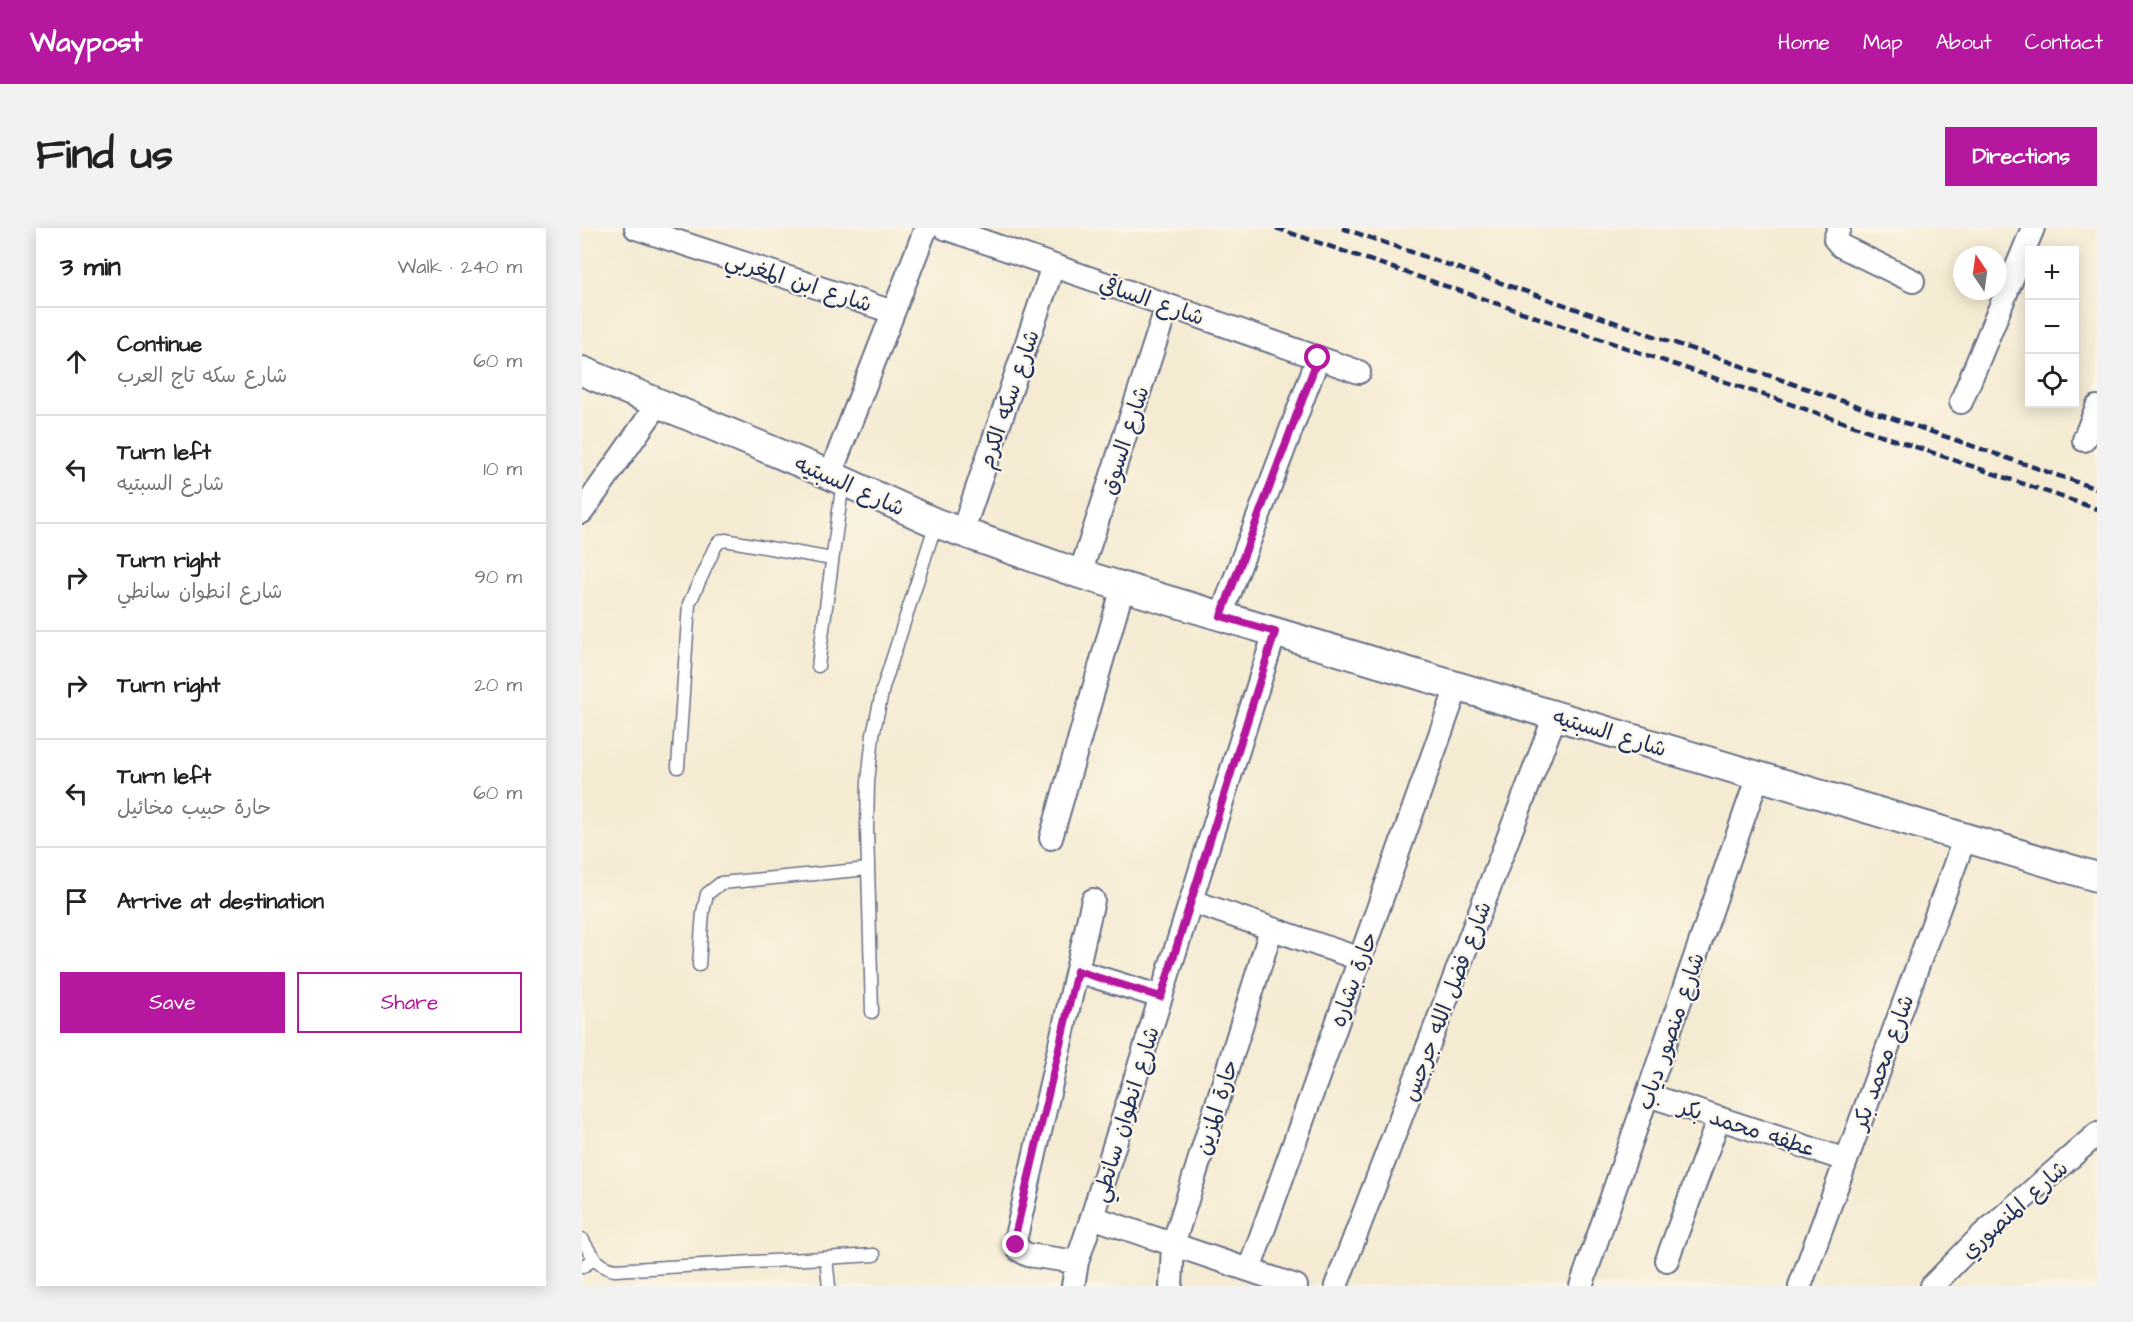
<!DOCTYPE html>
<html lang="en">
<head>
<meta charset="utf-8">
<style>
  :root { --surface:#fff; --page:#f2f2f2; --text:#222; --muted:#767676; --line:#e0e0e0; --accent:#b5179e }
  body { margin:0; font-family:"Architects Daughter","Playpen Sans Arabic",sans-serif; background:var(--page); color:var(--text) }
  .controls { position:absolute; right:18px; top:18px; display:grid; overflow:hidden; border-radius:0px; box-shadow:0 3px 15px #0003 }
  .controls button { width:54px; height:54px; display:grid; place-items:center; padding:0; border:0; border-bottom:2px solid var(--line); background:var(--surface); color:var(--text); font:30px sans-serif }
  .compass { position:absolute; left:1371px; top:18px; width:54px; height:54px; border-radius:50%; background:var(--surface); box-shadow:0 3px 15px #0003; rotate:347deg }
  .stop { position:absolute; width:18px; height:18px; margin:-14px; border:4px solid #b5179e; border-radius:50%; background:#fff }
  .stop.end { background:#b5179e; border-color:#fff; box-shadow:0 2px 6px #0008 }
  .list { margin:0; padding:0; list-style:none }
  h2 { display:flex; justify-content:space-between; align-items:center; height:78px; margin:0; padding:0 24px; font-size:26px }
  h2 small { font-size:20px; font-weight:400; color:var(--muted) }
  .list li { display:grid; grid-template-columns:39px 1fr auto; gap:18px; align-items:center; box-sizing:border-box; height:108px; padding:0 24px; border-top:2px solid var(--line) }
  .list b { display:block; font-size:22px; white-space:nowrap }
  .list p { margin:0; font-size:20px; white-space:nowrap; color:var(--muted) }
  .list em { font-size:20px; font-style:normal; color:var(--muted) }
  .actions { display:flex; gap:12px; padding:18px 24px }
  .actions a { flex:1; padding:14px 0; border:2px solid var(--accent); border-radius:0px; text-align:center; font-size:21px; color:var(--accent) }
  .actions .main { background:var(--accent); color:#fff }
  .icon { flex:none; width:33px; height:33px; fill:none; stroke:currentColor; stroke-width:2; stroke-linecap:round; stroke-linejoin:round }
  .map { position:relative; flex:none; width:1515px; height:1058px; overflow:hidden; border-radius:0px }
  header { display:flex; align-items:center; gap:36px; box-sizing:border-box; height:84px; padding:0 30px; background:var(--accent); color:#fff }
  header strong { font-size:28px }
  nav { display:flex; gap:33px; margin-inline-start:auto; font-size:21px }
  .intro { display:flex; align-items:center; justify-content:space-between; box-sizing:border-box; height:144px; padding:0 36px }
  h1 { margin:0; font-size:42px }
  .button { padding:15px 27px; border-radius:0px; background:var(--accent); color:#fff; font-size:21px; font-weight:700 }
  main { display:flex; gap:36px; padding:0 36px }
  aside { flex:1; background:var(--surface); border-radius:0px; box-shadow:0 3px 15px #0003 }
  .map>svg:first-child { display:block }
  .lines { fill:none; stroke-linecap:round; stroke-linejoin:round }
  .service-casing { stroke:#677187; stroke-width:15 }
  .minor-casing { stroke:#677187; stroke-width:26 }
  .tertiary-casing { stroke:#677187; stroke-width:32 }
  .service { stroke:#fff; stroke-width:12 }
  .minor { stroke:#fff; stroke-width:22 }
  .tertiary { stroke:#fff; stroke-width:28 }
  .rail { stroke:#1b2f5e; stroke-width:4.5; stroke-dasharray:9 4.5; stroke-linecap:butt }
  .route { stroke:#b5179e; stroke-width:8 }
  .labels { text-anchor:middle; stroke-width:4.5; stroke-linejoin:round; paint-order:stroke }
  .street-label { font-size:22px; fill:#1b2f5e; stroke:#fcf5e5 }
</style>
</head>
<body>
<header>
<strong>Waypost</strong>
<nav><a>Home</a><a>Map</a><a>About</a><a>Contact</a></nav>
</header>
<div class="intro"><h1>Find us</h1><a class="button">Directions</a></div>
<main>
<aside>
<h2>3 min<small>Walk · 240 m</small></h2>
<ul class="list">
<li><svg class="icon" aria-label="ahead" viewBox="0 0 24 24"><path d="M12 20V5M6 11l6-6 6 6"/></svg><div><b>Continue</b><p>شارع سكه تاج العرب</p></div><em>60 m</em></li>
<li><svg class="icon" aria-label="left" viewBox="0 0 24 24"><path d="M17 20v-9H6M10 6l-5 5 5 5"/></svg><div><b>Turn left</b><p>شارع السبتيه</p></div><em>10 m</em></li>
<li><svg class="icon" aria-label="right" viewBox="0 0 24 24"><path d="M7 20v-9h11M14 6l5 5-5 5"/></svg><div><b>Turn right</b><p>شارع انطوان سانطي</p></div><em>90 m</em></li>
<li><svg class="icon" aria-label="right" viewBox="0 0 24 24"><path d="M7 20v-9h11M14 6l5 5-5 5"/></svg><div><b>Turn right</b></div><em>20 m</em></li>
<li><svg class="icon" aria-label="left" viewBox="0 0 24 24"><path d="M17 20v-9H6M10 6l-5 5 5 5"/></svg><div><b>Turn left</b><p>حارة حبيب مخائيل</p></div><em>60 m</em></li>
<li><svg class="icon" aria-label="arrive" viewBox="0 0 24 24"><path d="M6 21V4h12l-3 4 3 4H6"/></svg><div><b>Arrive at destination</b></div></li>
</ul>
<div class="actions"><a class="main">Save</a><a>Share</a></div>
</aside>
<div class="map">
<svg width="1515" height="1058" viewBox="0 0 1515 1058">
  <rect width="100%" height="100%" fill="#fcf5e5"/>
  <filter id="ink" filterUnits="userSpaceOnUse"><feTurbulence type="fractalNoise" baseFrequency=".0167" numOctaves="2"/><feDisplacementMap in="SourceGraphic" scale="12" xChannelSelector="R" yChannelSelector="G"/><feConvolveMatrix kernelMatrix="1 2 1 2 8 2 1 2 1" color-interpolation-filters="sRGB"/></filter>
  <filter id="wash" filterUnits="userSpaceOnUse"><feTurbulence type="fractalNoise" baseFrequency=".008" numOctaves="4" result="noise"/><feDisplacementMap in="SourceGraphic" scale="24" xChannelSelector="R" yChannelSelector="G"/><feGaussianBlur stdDeviation="1.35" result="paint"/><feColorMatrix in="noise" values="0 0 0 0 0 0 0 0 0 0 0 0 0 0 0 0 0 1.4 0 .05"/><feComposite in="paint" operator="in"/></filter>
  <g filter="url(#wash)">
    <rect width="100%" height="100%" fill="#f5ebd3"/>
  </g>
  <g filter="url(#ink)">
    <g class="lines">
      <g class="service-casing">
        <path id="service" d="M236,438L261,253
          M96,539L107,376L133,319L137,314L143,312L250,331
          M117,737L121,684L125,666L139,655L286,641
          M290,784L285,602L286,554L291,507L301,460L354,295
          M0,1011C10,1027 14,1039 33,1042L292,1027
          M244,1030L247,1058
          M0,1039L12,1031"/>
      </g>
      <g class="minor-casing">
        <path id="minor" d="M54,0L311,84
          M363,0L777,144
          M1257,0L1253,11L1259,18L1331,53
          M1379,174L1451,0
          M1502,212L1515,179
          M248,247L344,0
          M0,284L76,176
          M380,305L471,38
          M498,346L585,78
          M639,388L736,130
          M469,610L541,359
          M609,673L778,731
          M495,743L579,769
          M1066,867L1264,932
          M510,989L714,1058
          M1085,1032L1137,890
          M495,1034L446,1027L437,1022L433,1013L511,672
          M667,1042L875,459
          M491,1058L495,1034L510,989L693,404
          M589,1058L591,1017L689,702
          M754,1058L973,488
          M999,1058L1176,548
          M1218,1058L1383,609
          M1350,1058L1400,1007L1515,906"/>
      </g>
      <g class="tertiary-casing">
        <path id="tertiary" d="M0,143L248,247L354,295L498,346L1515,649"/>
      </g>
      <use href="#service" class="service"/>
      <use href="#minor" class="minor"/>
      <use href="#tertiary" class="tertiary"/>
      <path class="rail" d="M694,0L1515,281
        M760,0L1515,261"/>
    </g>
  </g>
  <g class="lines" filter="url(#ink)">
    <path class="route" d="M434,1017L433,1008L495,743L579,769L693,404L639,388L736,130"/>
  </g>
  <g class="labels">
    <g class="street-label">
      <text transform="translate(217 53) rotate(18)" y="8">شارع ابن المغربي</text>
      <text transform="translate(570 72) rotate(19)" y="8">شارع الساقي</text>
      <text transform="translate(426 171) rotate(-71)" y="8">شارع سكه الكرم</text>
      <text transform="translate(542 212) rotate(-72)" y="8">شارع السوق</text>
      <text transform="translate(268 257) rotate(24)" y="8">شارع السبتيه</text>
      <text transform="translate(1028 504) rotate(17)" y="8">شارع السبتيه</text>
      <text transform="translate(771 751) rotate(-70)" y="8">حارة بشاره</text>
      <text transform="translate(864 773) rotate(-69)" y="8">شارع فضل الله جرجس</text>
      <text transform="translate(1088 803) rotate(-71)" y="8">شارع منصور دياب</text>
      <text transform="translate(1300 834) rotate(-70)" y="8">شارع محمد بكر</text>
      <text transform="translate(634 879) rotate(-73)" y="8">حارة المزين</text>
      <text transform="translate(543 886) rotate(-73)" y="8">شارع انطوان سانطي</text>
      <text transform="translate(1165 899) rotate(18)" y="8">عطفه محمد بكر</text>
      <text transform="translate(1432 981) rotate(-42)" y="8">شارع المنصوري</text>
    </g>
  </g>
</svg>
<div class="controls">
<button>+</button>
<button>−</button>
<button><svg class="icon" aria-label="locate" viewBox="0 0 24 24"><circle cx="12" cy="12" r="6"/><path d="M12 2v4M12 18v4M2 12h4M18 12h4"/></svg></button>
</div>
<svg class="compass" viewBox="-18 -18 36 36"><path d="M0-13l5 13h-10z" fill="#e53935"/><path d="M0 13l5-13h-10z" fill="#767676"/></svg>
<div class="stop" style="left:736px;top:130px"></div>
<div class="stop end" style="left:434px;top:1017px"></div>
</div>
</main>
</body>
</html>
